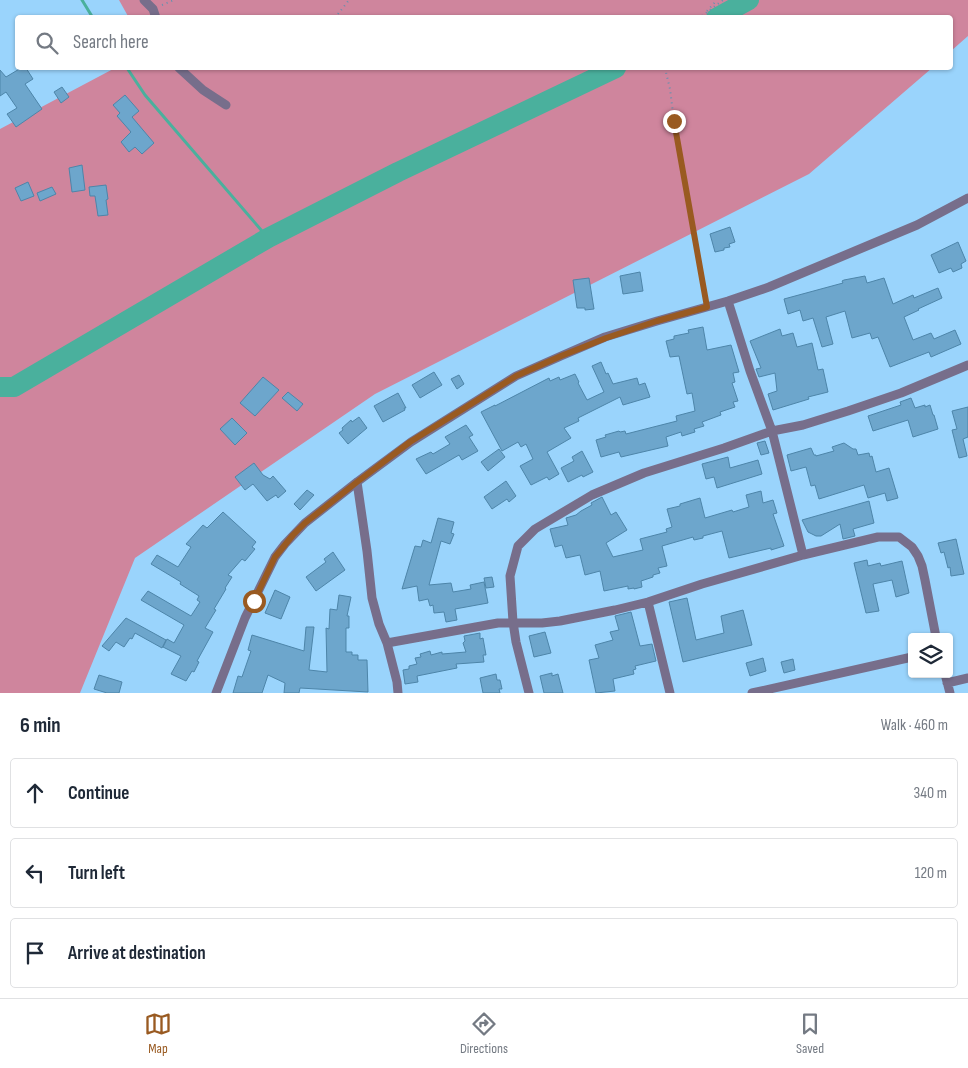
<!DOCTYPE html>
<html lang="en">
<head>
<meta charset="utf-8">
<style>
  :root { --surface:#fff; --page:#f2f2f3; --text:#1f2937; --muted:#747a83; --line:#e0e1e3; --accent:#995a21 }
  body { margin:0; font-family:"Sofia Sans Condensed",sans-serif; background:var(--page); color:var(--text) }
  .controls { position:absolute; right:15px; bottom:15px; display:grid; overflow:hidden; border-radius:5px; box-shadow:0 1px 4px #0004 }
  .controls button { width:45px; height:45px; display:grid; place-items:center; padding:0; border:0; border-bottom:1px solid var(--line); background:var(--surface); color:var(--text); font:25px sans-serif }
  .stop { position:absolute; width:15px; height:15px; margin:-11px; border:4px solid #995a21; border-radius:50%; background:#fff }
  .stop.end { background:#995a21; border-color:#fff; box-shadow:0 1px 5px #0008 }
  .list { margin:0; padding:0; list-style:none }
  h2 { display:flex; justify-content:space-between; align-items:center; height:65px; margin:0; padding:0 20px; font-size:21px }
  h2 small { font-size:16px; font-weight:400; color:var(--muted) }
  .list li { display:grid; grid-template-columns:32px 1fr auto; gap:15px; align-items:center; box-sizing:border-box; height:70px; margin:0 10px 10px; padding:0 10px; border:1px solid var(--line); border-radius:5px }
  .list b { display:block; font-size:19px; white-space:nowrap }
  .list em { font-size:16px; font-style:normal; color:var(--muted) }
  .icon { flex:none; width:28px; height:28px; fill:none; stroke:currentColor; stroke-width:2; stroke-linecap:round; stroke-linejoin:round }
  .map { position:relative; flex:none; width:968px; height:693px; overflow:hidden }
  .search { position:absolute; background:var(--surface); box-shadow:0 1px 4px #0004; left:15px; right:15px; top:15px; height:55px; display:flex; align-items:center; gap:12px; box-sizing:border-box; padding:0 18px; border-radius:5px; color:var(--muted); font-size:19px }
  .sheet { height:305px; background:var(--surface) }
  nav { display:flex; justify-content:space-around; align-items:center; box-sizing:border-box; height:70px; border-top:1px solid var(--line); background:var(--surface); font-size:14px; color:var(--muted) }
  nav a { display:grid; justify-items:center; gap:2px }
  nav .on { color:var(--accent) }
  .map>svg:first-child { display:block }
  .green { fill:#cf859d }
  .lines { fill:none; stroke-linecap:round; stroke-linejoin:round }
  .stream { stroke:#4ab09d; stroke-width:3 }
  .river { stroke:#4ab09d; stroke-width:20 }
  .building { fill:#6da6cc; stroke:#4d85a9 }
  .path { stroke:#6590af; stroke-width:2; stroke-dasharray:1 4; stroke-linecap:butt }
  .street { stroke:#776e8b; stroke-width:9 }
  .route { stroke:#995a21; stroke-width:6 }
</style>
</head>
<body>
<div class="map">
<svg width="968" height="693" viewBox="0 0 968 693">
  <rect width="100%" height="100%" fill="#9ad4fc"/>
  <path class="green" d="M119,0H968V36L951,51L950,18H129Z
    M115,68H932L809,174L375,394L135,558L80,693H0V129Z"/>
  <g class="lines">
    <path class="stream" d="M82,0L93,18
      M127,68L145,95L268,238"/>
    <path class="river" d="M716,18L749,0
      M0,387H14L268,238L398,172L616,68"/>
  </g>
  <path class="building" d="M21,68H26L33,79L25,84L42,109L16,127L7,114L17,108L6,92L0,96V70L6,77Z
    M62,87L69,97L61,103L54,92Z
    M125,95L139,111L132,117L154,143L142,154L135,147L129,152L121,142L131,132L117,116L120,113L113,105Z
    M82,165L85,190L72,192L69,168Z
    M28,182L34,196L21,201L15,188Z
    M106,185L108,199L106,200L108,215L98,216L95,196H90L89,187Z
    M52,187L56,194L40,201L37,193Z
    M730,227L735,242L729,244L730,247L724,248V250L715,252L710,234Z
    M958,242L966,261L961,264L962,268L953,272L951,268L939,273L931,255Z
    M640,272L643,291L623,294L620,276Z
    M865,276L867,283L884,278L893,304L913,295L914,298L938,288L942,298L918,309L919,310L904,317L913,340L931,333L934,339L955,330L961,344L931,357L929,352L890,367L878,337L872,339L870,333L852,338L845,311L826,317L833,344L822,347L813,318L803,321L800,310L788,314L784,299L843,283L842,281L844,280Z
    M589,278L594,309L585,310V308H577L573,280Z
    M703,327L707,350L731,345L739,372L733,373L735,382L732,383L738,401L733,402L735,407L720,412L721,415L702,422L704,426L694,429L695,432L682,436L681,432L666,437L668,446L621,457L619,452L601,457L596,440L606,437L605,435L619,431L620,432L625,431L626,434L677,421L676,416L695,411L692,393L687,394L679,356L670,357L666,341L674,339V336L689,333L688,330Z
    M780,329L782,336L793,333L797,347L812,343L818,370L823,369L828,392L808,397L809,399L773,410L768,394L777,391L775,373L759,377L756,369L761,368L750,341Z
    M601,362L606,374L608,373L613,384L637,378L639,385L645,383L650,397L623,405L620,397L578,418L579,421L564,428L571,438L547,452L559,474L549,480L547,477L531,485L520,466L533,459L526,444L521,447L518,442L502,451L481,412L495,405V406L549,378L550,381L559,377L560,380L575,374L579,382L578,383L587,400L604,392L592,366Z
    M434,372L442,385L420,398L412,385Z
    M459,375L464,384L457,389L451,379Z
    M263,377L279,390L255,416L240,403Z
    M288,392L303,404L297,411L282,398Z
    M398,393L406,408H404L405,410L383,422L374,406Z
    M911,398L915,408L925,405V407L930,405L933,415H934L938,429L913,437L908,420L873,431L868,416L901,405L900,402Z
    M968,407V437L963,439L967,456L959,458L952,430L957,429L952,411Z
    M359,417L367,428L348,444L339,433L343,430L342,428L351,420L352,422Z
    M232,418L247,433L235,445L220,429Z
    M466,425L473,435L469,437L478,451L462,460L459,455L426,474L416,459L431,452L433,454L450,444L445,437Z
    M765,441L769,453L761,455L757,443Z
    M844,443L853,449H856L858,455L869,453L870,457L872,456L876,472L889,468L898,498L887,501L885,493L868,498L864,485L819,499L815,485L811,486L806,467L791,471L787,455L811,448L814,455H816V456L834,451L832,447Z
    M499,449L505,457L488,471L481,462Z
    M582,451L593,472L583,477L582,475L568,482L561,468L574,461L572,457Z
    M728,457L730,468L758,460L762,474L717,488L714,477L706,479L702,464Z
    M254,463L263,475L270,479L273,476L286,491L278,498L276,495L267,501L253,484L245,490L235,477Z
    M506,481L516,496L509,502L507,499L492,509L484,497Z
    M307,490L314,495L300,510L294,504Z
    M761,491L763,503L773,500L777,513L773,514L784,546L771,550V548L729,558L722,531L703,536V538L694,540L693,537L662,546L667,566L658,568L660,573L653,575V577L641,581L642,587L634,589V588L628,589V586L604,591L600,571L585,575L580,555L566,558L562,545L555,547L550,529L568,525L566,518L576,515L581,511L592,505L591,503L602,497L611,515L616,512L627,530L606,543L613,557L643,550L640,539L667,532L666,529L672,527L667,509L680,506V504L700,498L705,518L732,510L733,512L749,507L746,495Z
    M869,501L874,523L853,529L855,536L843,539L840,524L821,536H816L808,532L802,520Z
    M223,512L256,542L252,547L255,549L245,561L242,559L228,575L232,577L225,588L226,589L214,609L216,610L205,628L213,632L197,661L199,662L194,672L192,671L186,681L171,674L181,656L163,647L167,639L174,643L184,625L141,600L148,591L191,616L200,602L197,600L199,596L180,584L181,582L151,564L157,555L178,567L191,547L186,544L203,525L207,528Z
    M438,518L454,522L451,533L454,534L450,544L441,541L429,585L451,583L453,592L471,589L470,585L484,582L488,603L455,609L457,620L446,622L444,612L434,613L433,605L430,606L428,599L419,601L417,586L402,589L415,546L421,547L423,540L431,543Z
    M956,539L964,574L951,576L950,567L948,568L944,552L941,553L938,543Z
    M333,552L345,570L316,591L306,577L326,562L324,559Z
    M867,560L868,566L880,563L881,566L902,561L909,593L896,597L892,580L873,584L879,611L866,613L854,563Z
    M492,577L494,587L486,588L484,578Z
    M275,590L290,597L281,619L265,613Z
    M339,595L351,597L347,616H349V628H346V652H352V655H358V660H367L368,692L300,688L299,693H284L285,683L268,675L262,693H233L238,676L242,677L251,651L248,650L252,635L304,651L306,627H314L309,670L327,672L326,628L329,629L330,609L337,610Z
    M687,598L696,640L724,633L721,616L743,610L752,645L683,662L669,602Z
    M631,612L640,646L652,644L656,661L635,666L636,669L633,670L634,674L613,679L615,691L596,693L589,660L599,658L595,645L613,640L610,632L619,630L615,616Z
    M126,618L166,640L162,648L135,633L132,639L130,638L124,647L116,642L109,651L102,646Z
    M545,632L551,653L534,657L529,636Z
    M480,633V639L483,638L486,655H483L484,662L456,664L457,668L417,676L418,682L405,684L403,670L409,669V666L417,664L415,658L421,657L420,654L430,651L431,655L442,652V654L466,652L463,643L465,641L464,636Z
    M763,658L766,671L750,676L746,663Z
    M793,659L795,670L784,673L781,662Z
    M552,673V676L558,674L563,693H544L540,676Z
    M496,674L497,680H500L502,689H499L500,693H483L480,678Z
    M99,675L122,682L119,693H107L94,689Z"/>
  <g class="lines">
    <path class="path" d="M162,5L174,0
      M707,11L717,0
      M338,14L349,0
      M702,16L723,0
      M665,68L670,89L674,121L705,297"/>
    <path class="street" d="M144,0L153,9L156,18
      M179,68L203,90L226,105
      M728,301L750,371L772,431L803,555
      M357,482L367,551L372,598L379,624L387,643L397,682L398,693
      M648,602L670,693
      M387,643L498,623H542L560,621L615,610L648,602L702,584L803,555L878,537H899L912,547L918,556L922,566L925,580L936,637
      M945,674L950,693
      M947,683L968,678
      M216,693L245,618L275,557L285,544L305,523L357,482L411,442L516,376L561,356L605,337L657,321L728,301L769,287L917,225L968,198
      M529,693L516,642L513,622L510,576L518,546L535,529L592,495L644,473L724,448L772,431L803,425L848,411L901,393L968,365
      M752,693L912,657"/>
  </g>
  <g class="lines">
    <path class="route" d="M254,601L275,557L293,535L305,523L357,482L410,442L516,376L561,356L606,338L657,321L707,307L674,121"/>
  </g>
</svg>
<div class="controls">
<button><svg class="icon" aria-label="layers" viewBox="0 0 24 24"><path d="M12 4l9 5-9 5-9-5zM3 14l9 5 9-5"/></svg></button>
</div>
<div class="stop" style="left:254px;top:601px"></div>
<div class="stop end" style="left:674px;top:121px"></div>
<div class="search"><svg class="icon" aria-label="search" viewBox="0 0 24 24"><circle cx="10" cy="10" r="6"/><path d="M15 15l6 6"/></svg>Search here</div>
</div>
<section class="sheet">
<h2>6 min<small>Walk · 460 m</small></h2>
<ul class="list">
<li><svg class="icon" aria-label="ahead" viewBox="0 0 24 24"><path d="M12 20V5M6 11l6-6 6 6"/></svg><div><b>Continue</b></div><em>340 m</em></li>
<li><svg class="icon" aria-label="left" viewBox="0 0 24 24"><path d="M17 20v-9H6M10 6l-5 5 5 5"/></svg><div><b>Turn left</b></div><em>120 m</em></li>
<li><svg class="icon" aria-label="arrive" viewBox="0 0 24 24"><path d="M6 21V4h12l-3 4 3 4H6"/></svg><div><b>Arrive at destination</b></div></li>
</ul>
</section>
<nav>
<a class="on"><svg class="icon" aria-label="map" viewBox="0 0 24 24"><path d="M3 6l6-2 6 2 6-2v14l-6 2-6-2-6 2zM9 4v14M15 6v14"/></svg>Map</a>
<a><svg class="icon" aria-label="directions" viewBox="0 0 24 24"><path d="M12 3l9 9-9 9-9-9zM9 14v-3h6M13 9l2 2-2 2"/></svg>Directions</a>
<a><svg class="icon" aria-label="saved" viewBox="0 0 24 24"><path d="M7 4h10v16l-5-4-5 4z"/></svg>Saved</a>
</nav>
</body>
</html>
